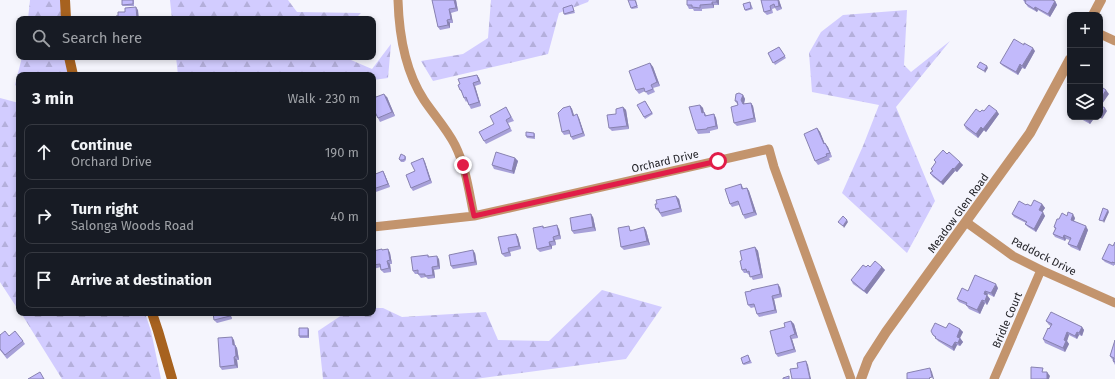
<!DOCTYPE html>
<html lang="en">
<head>
<meta charset="utf-8">
<style>
  :root { --surface:#171b24; --page:#20242c; --text:#f1f3f6; --muted:#9ea1a6; --line:#363941 }
  body { margin:0; font-family:"Fira Sans",sans-serif; background:var(--page); color:var(--text) }
  .controls { position:absolute; right:12px; top:12px; display:grid; overflow:hidden; border-radius:8px; box-shadow:0 2px 6px #0003 }
  .controls button { width:36px; height:36px; display:grid; place-items:center; padding:0; border:0; border-bottom:1px solid var(--line); background:var(--surface); color:var(--text); font:20px sans-serif }
  .stop { position:absolute; width:12px; height:12px; margin:-9px; border:3px solid #e11d48; border-radius:50%; background:#fff }
  .stop.end { background:#e11d48; border-color:#fff; box-shadow:0 1px 4px #0008 }
  .list { margin:0; padding:0; list-style:none }
  h2 { display:flex; justify-content:space-between; align-items:center; height:52px; margin:0; padding:0 16px; font-size:17px }
  h2 small { font-size:13px; font-weight:400; color:var(--muted) }
  .list li { display:grid; grid-template-columns:26px 1fr auto; gap:12px; align-items:center; box-sizing:border-box; height:56px; margin:0 8px 8px; padding:0 8px; border:1px solid var(--line); border-radius:8px }
  .list b { display:block; font-size:15px; white-space:nowrap }
  .list p { margin:0; font-size:13px; white-space:nowrap; color:var(--muted) }
  .list em { font-size:13px; font-style:normal; color:var(--muted) }
  .icon { flex:none; width:22px; height:22px; fill:none; stroke:currentColor; stroke-width:2; stroke-linecap:round; stroke-linejoin:round }
  .map { position:relative; flex:none; width:1115px; height:379px; overflow:hidden }
  .search { position:absolute; background:var(--surface); box-shadow:0 2px 6px #0003; left:16px; top:16px; width:360px; height:44px; display:flex; align-items:center; gap:10px; box-sizing:border-box; padding:0 14px; border-radius:8px; color:var(--muted); font-size:15px }
  .panel { position:absolute; background:var(--surface); box-shadow:0 2px 6px #0003; left:16px; top:72px; width:360px; height:244px; border-radius:8px }
  .map>svg:first-child { display:block }
  .forest { fill:url(#forest-firs) }
  .lines { fill:none; stroke-linecap:round; stroke-linejoin:round }
  .minor { stroke:#c3946d; stroke-width:9 }
  .tertiary { stroke:#c3946d; stroke-width:10 }
  .secondary { stroke:#a7621f; stroke-width:10 }
  .wall { fill:#a7a0d8 }
  .shaded-wall { fill:#8882b0 }
  .building { fill:#c2bafb; stroke:#8882b0 }
  .route { stroke:#e11d48; stroke-width:5 }
  .labels { text-anchor:middle; stroke-width:3.5; stroke-linejoin:round; paint-order:stroke }
  .street-label { font-size:11px; fill:#242429; stroke:#f5f5fd }
</style>
</head>
<body>
<div class="map">
<svg width="1115" height="379" viewBox="0 0 1115 379">
  <defs>
    <pattern id="forest-firs" width="22" height="20" patternUnits="userSpaceOnUse"><rect width="22" height="20" fill="#d2ccff"/><path d="M5 1l3.5 6h-7zM16 11l3.5 6h-7z" fill="#b4afdb"/></pattern>
  </defs>
  <rect width="100%" height="100%" fill="#f5f5fd"/>
  <path class="forest" d="M30,0H61L64,19H28Z
    M170,0H288L297,12L361,13L355,19H172Z
    M491,0H589L588,2L559,13L548,54L433,81L421,61L463,54L488,38Z
    M907,10L904,65L911,72L950,41L896,107L935,201L907,253L842,193L863,146L879,105L812,92L809,53L821,32L843,15Z
    M391,44L388,78L373,80V75H178L176,57H344L372,69Z
    M22,57H68L70,75H19V88L15,85Z
    M0,98L19,103V311L0,282Z
    M602,290L662,307L626,359L475,379H323L318,331L345,313H373V308H383L402,317L486,312L498,340L549,341Z
    M21,313H145L151,331L161,379H62Z"/>
  <g class="lines">
    <path class="minor" d="M398,0C399,34 405,71 424,100C434,115 447,129 455,145C466,167 469,192 474,216
      M1100,34L1115,41
      M966,222L1013,256L1041,270L1115,303
      M373,227L474,216L769,149L774,167L851,379
      M994,379L1041,270"/>
    <path class="tertiary" d="M1093,15L1101,0
      M861,379L868,360L886,332L1030,133L1070,59"/>
    <path class="secondary" d="M65,0L66,19
      M69,57L73,75
      M152,313L158,331L172,379"/>
  </g>
  <path class="wall" d="M122,0H134V6H123L122,5Z
    M432,0H456L458,11L451,13L453,23H450V28L440,30L438,27Z
    M636,0L638,8L632,9L631,8Z
    M719,0V5H714V8L702,9V11H694L693,9H689L687,5Z
    M761,0H779L782,9L777,11L775,8L772,9L773,13L767,15L764,12Z
    M1023,0L1055,1L1057,5L1050,17L1038,10L1037,12L1028,7Z
    M750,2L751,4L753,9L746,11L745,10Z
    M573,7L575,13L565,15L564,14Z
    M779,47L786,58L775,65L768,53Z
    M1035,51L1025,69L1022,68L1018,75L1003,66L1000,63Z
    M355,57H369V58L357,60Z
    M650,63L653,67L660,86L653,88L655,92L648,95L645,91L639,94L636,90Z
    M477,75L479,78L481,84L475,86L481,106L471,109L467,101L466,102L464,98L462,93L460,90V84Z
    M373,94L377,97H387L395,116L380,122L377,116L373,117Z
    M743,95L745,99L744,104L751,103L753,106L756,122L737,126L734,123L738,105L735,101Z
    M645,101L653,114L645,119L644,117Z
    M700,105L703,108L704,112L707,116L714,114L716,118L718,129L710,131V133L698,134L696,130Z
    M570,106L572,109L574,115L579,118L585,136L573,140L571,137L570,134L564,135L562,132Z
    M506,107L514,121L508,123L512,131L486,144L484,141L494,124Z
    M623,107L626,110L629,129L612,131L609,128L616,114Z
    M984,111L999,114L986,132L984,130L978,138L966,129L964,125L980,112Z
    M1076,117H1095L1090,124L1081,119L1080,120Z
    M817,128L820,132L825,144L828,147L832,157L829,158L830,160L818,165L815,161Z
    M534,133L535,134V139L527,138L526,136Z
    M947,154L960,162L963,165L957,172L955,171L943,185L933,177L930,173L932,171L931,169L936,163L934,160Z
    M405,156L406,157V160L404,162H401L399,159Z
    M423,158L425,162L432,183L413,191L411,188L415,171Z
    M515,158L518,161L514,174L494,169L492,165Z
    M383,171L385,175L390,187L373,193V175Z
    M741,184L744,189L747,188L749,191L757,215L745,219L743,215L739,205L732,207L730,204Z
    M676,196L679,199L682,212L662,217L659,212L656,209Z
    M1042,204L1045,208L1042,212L1045,216L1036,232L1028,227L1025,224L1026,223L1014,217L1012,214L1026,205L1031,206Z
    M1067,216L1075,218L1074,221L1088,230L1080,251L1071,247L1068,244L1070,240L1066,239L1065,241L1055,237L1053,234L1055,229L1054,227L1059,219Z
    M593,217L596,231L574,234L572,231Z
    M543,226L544,228L559,229L561,239L555,240L556,245L552,246V249L540,252L537,249Z
    M644,227L646,230L650,245L624,250L621,247L631,229L632,231Z
    M516,234L518,237L521,249L510,252L511,256L505,257L502,254Z
    M1115,242V265H1114V266L1105,262L1102,259L1113,246Z
    M755,247L758,251L763,278L753,280L750,275H749L747,273H744L742,270Z
    M388,249L390,253L392,264H390L391,272L384,273L381,270V267L373,269V251L383,250Z
    M475,253L477,265L453,269L451,266Z
    M428,255L429,257L439,259L440,269L434,270L435,278L428,279L426,277L421,278L418,274H415L413,271Z
    M866,267H882L885,270L867,294L853,284L851,280Z
    M780,287L782,297L774,299L777,313L759,317L757,314L755,307L751,308L748,305Z
    M998,288L994,297L988,294L987,295L990,299L987,305L985,303L980,314L969,309L966,305L959,302L957,299L968,291Z
    M230,313L232,319L217,323L214,320Z
    M791,321L794,324L798,338L792,339L796,352L778,357L776,354L785,327Z
    M1046,321L1082,327L1084,330L1082,336L1079,335L1077,339L1069,335L1067,341L1069,344L1065,352L1045,343L1043,339L1051,326L1049,325Z
    M946,328L960,329L963,332L960,338L963,342L960,346L957,345L954,351L938,341L933,335Z
    M309,330V338H300L299,336Z
    M9,336L23,341L25,344L7,359L0,350Z
    M234,340L235,345L237,348L239,360H237L238,368L222,370L220,367Z
    M1115,340V365L1113,361V360L1112,359L1110,356Z
    M749,357L752,363L744,365L743,364Z"/>
  <path class="shaded-wall" d="M454,0H456L458,11L456,8Z
    M717,0H719V5L716,2Z
    M778,0H779L782,9L779,6Z
    M1055,1L1057,5L1050,17L1048,14Z
    M712,2L714,5V8L712,4Z
    M136,7L138,10L139,19H137Z
    M1035,7L1038,10L1037,12L1034,9Z
    M449,9L451,13L453,23L451,19Z
    M447,20L450,23V28L448,25Z
    M1033,48L1035,51L1025,69L1022,66Z
    M650,63L653,67L660,86L657,82Z
    M1020,64L1022,68L1018,75L1016,72Z
    M987,66L988,68L985,73L984,71Z
    M477,75L479,78L481,84L479,81Z
    M473,83L475,86L481,106L479,102Z
    M1106,90L1109,94L1100,107V100Z
    M384,94L387,97L395,116L392,112Z
    M743,95L745,99L744,103L746,108L741,100Z
    M751,103L753,106L756,122L754,118Z
    M700,105L703,108L704,116L702,113Z
    M570,106L572,109L575,119L573,116Z
    M623,107L626,110L629,129L627,126Z
    M1105,108L1107,111L1102,119L1100,117V115Z
    M997,111L999,114L986,132L983,129Z
    M577,114L579,118L585,136L583,133Z
    M714,114L716,118L718,129L716,126Z
    M1077,117H1080L1081,119L1080,120Z
    M1090,117H1095L1090,124L1088,121Z
    M981,127L984,130L978,138L976,134Z
    M817,128L820,132L826,147L824,144Z
    M825,143L828,147L832,157Z
    M423,158L425,162L432,183L430,180Z
    M515,158L518,161L514,174L512,171Z
    M960,162L963,165L957,172L954,169Z
    M953,168L955,171L943,185L941,182Z
    M383,171L385,175L390,187L388,184Z
    M747,188L749,191L757,215L754,212Z
    M676,196L679,199L682,212L680,208Z
    M1042,204L1045,208L1041,214L1039,210Z
    M1108,210L1109,212L1104,223L1103,221Z
    M1043,212L1045,216L1036,232L1034,229Z
    M591,214L593,217L596,231L593,227Z
    M1073,214L1075,218L1073,223L1071,220Z
    M847,220L848,222L844,228L843,226Z
    M557,225L559,229L561,239L559,235Z
    M1086,226L1088,230L1080,251L1077,247Z
    M644,227L646,230L650,245L647,241Z
    M516,234L518,237L521,249L519,246Z
    M1064,235L1066,239L1065,241L1063,238Z
    M553,237L555,240L556,245L554,241Z
    M549,242L552,246V249L550,246Z
    M755,247L758,251L763,278L761,274Z
    M508,248L510,252L511,256L509,252Z
    M388,249L390,253L392,264L390,260Z
    M473,250L475,253L477,265L475,262Z
    M437,256L439,259L440,269L438,266Z
    M387,261L390,264L391,272L389,268Z
    M432,267L434,270L435,278L433,275Z
    M882,267L885,270L867,294L864,291Z
    M778,284L780,287L782,297L780,294Z
    M996,284L998,288L994,297L991,293Z
    M985,291L988,294L986,297L984,294Z
    M987,295L990,299L987,305L985,301Z
    M772,296L774,299L777,313L775,310Z
    M982,300L985,303L980,314L977,310Z
    M229,313H230L232,319L230,316Z
    M791,321L794,324L798,338L795,334Z
    M1082,327L1084,330L1082,336L1079,333Z
    M308,328L309,330V338L308,336Z
    M960,329L963,332L959,340L957,337Z
    M1067,332L1069,335L1067,341L1069,344L1065,352L1063,348L1064,340Z
    M1077,332L1079,335L1077,339L1075,336Z
    M790,336L792,339L796,352L794,349Z
    M232,337L234,340L235,348L233,345Z
    M960,338L963,342L960,346L958,343Z
    M955,342L957,345L954,351L952,347Z
    M235,345L237,348L239,360L236,356Z
    M234,357L237,360L238,368L235,365Z
    M806,361L808,365L811,379H810Z
    M930,368L932,372L934,379H933L932,377Z
    M1047,372L1050,376L1049,379H1047Z"/>
  <path class="building" d="M122,0H133V4L122,5Z
    M432,0H454L456,8L449,9L451,19L447,20L448,25L438,27Z
    M628,0H635L637,6L631,8Z
    M687,0H717L716,2H712V4L700,5V8L692,7V5H687Z
    M761,0H778L779,6L775,7L774,4L770,6L771,10L764,12Z
    M1024,0H1052L1055,1L1048,14L1035,7L1034,9L1025,3L1026,1Z
    M750,2L751,8L745,10L743,4Z
    M572,5L574,11L564,14L563,8Z
    M136,7L137,19H116V16H118V12H125V8Z
    M1014,39L1024,45V43L1033,48L1022,66L1020,64L1016,72L1000,63Z
    M779,47L785,56L773,63L768,53Z
    M980,62L987,66L984,71L977,67Z
    M650,63L657,82L651,85L653,89L645,92L644,88L636,90L629,71Z
    M477,75L479,81L473,83L479,102L469,105L466,97L464,98L461,90H460L458,85L460,84L458,79Z
    M1100,86L1106,90L1100,100Z
    M739,93L743,95L741,100L743,104L751,103L754,118L734,123L731,107L738,105L737,101H735L736,94Z
    M373,94H374L376,97L384,94L392,112L378,118L375,112L373,113Z
    M645,101L652,113L644,117L637,105Z
    M700,105L702,113L704,112L705,116L714,114L716,126L707,128V129L696,130L689,107Z
    M989,105L997,111L983,129L981,127L976,134L964,125L976,109L980,112L982,110L984,111Z
    M1100,105L1105,108L1100,115Z
    M570,106L573,116L577,114L583,133L571,137L569,130L562,132L558,113L563,108Z
    M506,107L511,117L506,120L510,128L484,141L479,132L494,124L490,116Z
    M623,107L627,126L609,128L607,115L616,114V109Z
    M1081,117H1090L1088,121Z
    M817,128L824,144L825,143L830,153L826,154L827,156L815,161L804,134Z
    M526,132L534,133V137L526,136Z
    M943,150L947,154L949,152L960,162L954,169L953,168L941,182L930,173L933,171L931,169L936,162L934,160Z
    M496,152L515,158L512,171L492,165Z
    M401,154L405,156V159L403,160H400L399,159Z
    M423,158L430,180L411,188L406,175L415,171L411,163Z
    M383,171L388,184L373,189V175Z
    M741,184L742,189L747,188L754,212L743,215L738,201L730,204L725,189Z
    M676,196L680,208L660,213L658,208L656,209L655,204H657L656,200Z
    M1034,200L1042,204L1039,210L1043,212L1034,229L1025,224L1027,222L1012,214L1019,201L1026,205L1027,204L1031,206Z
    M1103,208L1108,210L1103,221L1099,220Z
    M1068,212L1073,214L1071,220L1086,226L1077,247L1068,244L1071,238L1064,235L1063,238L1053,234L1056,228L1054,227L1057,219H1059L1062,213L1067,216Z
    M591,214L593,227L572,231L570,218Z
    M843,216L847,220L843,226L838,222Z
    M557,225L559,235L553,237L554,241L549,242L550,246L537,249L533,228L543,226V228Z
    M629,226L630,231L644,227L647,241L621,247L618,228Z
    M516,234L519,246L508,248L509,252L502,254L498,237Z
    M1115,242V263L1112,262V263L1102,259L1109,244L1113,246Z
    M755,247L761,274L750,277L749,271L747,272L746,269L742,270L740,261L742,260L740,251Z
    M382,249V250L388,249L390,260L387,261L389,268L381,270L380,264L373,265V251Z
    M473,250L475,262L451,266L449,255Z
    M428,255V257L437,256L438,266L432,267L433,275L425,276V274H418V270L413,271L411,257Z
    M875,261L882,267L864,291L851,280L863,265L866,267L868,265L870,267Z
    M975,275L996,284L991,293L985,291L984,294L987,295L985,301L982,300L977,310L966,305L967,303L957,299L962,288L968,291Z
    M778,284L780,294L772,296L775,310L757,314L754,304L748,305L745,292L751,291V290Z
    M1051,312L1082,327L1079,333L1077,332L1075,336L1067,332L1064,340L1066,341L1063,348L1043,339L1048,328L1049,329L1052,324L1046,321Z
    M213,313H229L230,316L214,320Z
    M791,321L795,334L790,336L794,349L776,354L770,331L785,327L784,323Z
    M935,323L946,328L949,323L960,329L957,337L960,338L958,343L955,342L952,347L935,338L936,337L933,335L931,331Z
    M299,328H308V336H299Z
    M5,331L9,336L15,331L23,341L5,355L0,349V335Z
    M232,337L233,345H235L236,356L234,357L235,365L220,367L218,338Z
    M1115,340V362L1113,361L1114,358L1110,356Z
    M748,355L750,361L743,364L741,358Z
    M806,361L810,379H792L790,369L798,368L797,363Z
    M1031,367L1043,368L1042,372H1047V379H1031Z
    M930,368L932,377L929,378L930,379H907V373Z
    M40,372L44,379H28Z
    M789,376V379H783V378Z"/>
  <g class="lines">
    <path class="route" d="M463,165L474,216L718,161"/>
  </g>
  <g class="labels">
    <g class="street-label">
      <text transform="translate(665 161) rotate(-13)" y="4">Orchard Drive</text>
      <text transform="translate(958 213) rotate(-54)" y="4">Meadow Glen Road</text>
      <text transform="translate(1044 256) rotate(27)" y="4">Paddock Drive</text>
      <text transform="translate(1007 320) rotate(-67)" y="4">Bridle Court</text>
    </g>
  </g>
</svg>
<div class="controls">
<button>+</button>
<button>−</button>
<button><svg class="icon" aria-label="layers" viewBox="0 0 24 24"><path d="M12 4l9 5-9 5-9-5zM3 14l9 5 9-5"/></svg></button>
</div>
<div class="stop" style="left:718px;top:161px"></div>
<div class="stop end" style="left:463px;top:165px"></div>
<div class="search"><svg class="icon" aria-label="search" viewBox="0 0 24 24"><circle cx="10" cy="10" r="6"/><path d="M15 15l6 6"/></svg>Search here</div>
<section class="panel">
<h2>3 min<small>Walk · 230 m</small></h2>
<ul class="list">
<li><svg class="icon" aria-label="ahead" viewBox="0 0 24 24"><path d="M12 20V5M6 11l6-6 6 6"/></svg><div><b>Continue</b><p>Orchard Drive</p></div><em>190 m</em></li>
<li><svg class="icon" aria-label="right" viewBox="0 0 24 24"><path d="M7 20v-9h11M14 6l5 5-5 5"/></svg><div><b>Turn right</b><p>Salonga Woods Road</p></div><em>40 m</em></li>
<li><svg class="icon" aria-label="arrive" viewBox="0 0 24 24"><path d="M6 21V4h12l-3 4 3 4H6"/></svg><div><b>Arrive at destination</b></div></li>
</ul>
</section>
</div>
</body>
</html>
